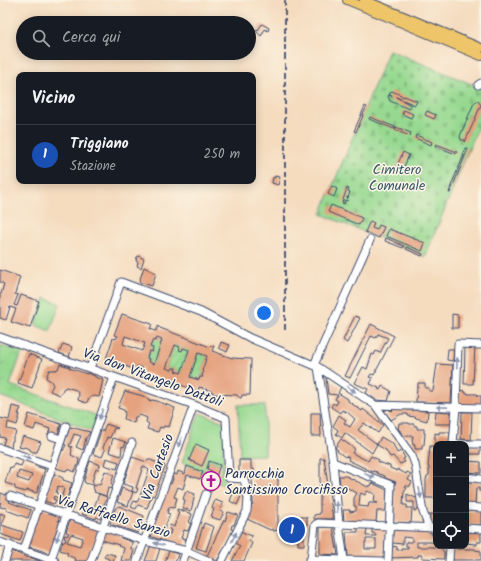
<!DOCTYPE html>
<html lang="it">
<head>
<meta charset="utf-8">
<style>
  :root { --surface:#171b24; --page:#242831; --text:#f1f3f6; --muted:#9ea1a6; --line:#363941; --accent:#0b8043 }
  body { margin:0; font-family:Kalam,sans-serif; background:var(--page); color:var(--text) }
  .controls { position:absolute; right:12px; bottom:12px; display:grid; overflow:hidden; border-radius:8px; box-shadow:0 2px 10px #0003 }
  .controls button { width:36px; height:36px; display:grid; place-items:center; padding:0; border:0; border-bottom:1px solid var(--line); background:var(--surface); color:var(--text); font:20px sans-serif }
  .you { position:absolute; left:264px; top:313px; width:14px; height:14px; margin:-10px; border:3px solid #fff; border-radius:50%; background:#1a73e8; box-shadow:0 0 0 6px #1a73e833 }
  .badge { display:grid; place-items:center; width:26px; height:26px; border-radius:50%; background:var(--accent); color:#fff; font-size:13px; font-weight:700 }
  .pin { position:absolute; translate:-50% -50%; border:2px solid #fff; box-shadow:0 1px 4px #0006 }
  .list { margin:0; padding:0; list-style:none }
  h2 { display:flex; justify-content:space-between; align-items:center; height:52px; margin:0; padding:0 16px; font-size:17px }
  h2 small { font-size:13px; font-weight:400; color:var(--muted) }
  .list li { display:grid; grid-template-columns:26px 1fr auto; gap:12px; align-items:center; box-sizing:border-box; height:60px; padding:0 16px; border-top:1px solid var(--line) }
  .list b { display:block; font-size:15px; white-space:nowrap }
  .list p { margin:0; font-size:13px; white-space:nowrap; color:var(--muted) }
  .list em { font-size:13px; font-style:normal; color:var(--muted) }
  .icon { flex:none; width:22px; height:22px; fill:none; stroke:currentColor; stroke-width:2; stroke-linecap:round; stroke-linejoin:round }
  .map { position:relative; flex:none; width:481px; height:561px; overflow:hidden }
  .search { position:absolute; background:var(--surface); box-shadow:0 2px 10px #0003; left:16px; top:16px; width:240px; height:44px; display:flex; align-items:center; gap:10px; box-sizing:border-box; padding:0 14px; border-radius:22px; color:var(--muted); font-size:15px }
  .panel { position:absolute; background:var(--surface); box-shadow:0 2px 10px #0003; left:16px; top:72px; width:240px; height:112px; border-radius:8px }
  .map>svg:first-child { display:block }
  .cemetery { fill:url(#cemetery-stones); stroke:#598478 }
  .park { fill:url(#park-crowns); stroke:#598478 }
  .garden { fill:url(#garden-furrows); stroke:#598478 }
  .pitch { fill:#97d991; stroke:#598478 }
  .building { fill:#e5a27f; fill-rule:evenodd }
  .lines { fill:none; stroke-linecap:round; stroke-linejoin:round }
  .minor-casing { stroke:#3c496d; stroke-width:9 }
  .major-casing { stroke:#3c496d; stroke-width:10 }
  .minor { stroke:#fff; stroke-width:7 }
  .major { stroke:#eec569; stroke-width:8 }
  .rail { stroke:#1b2f5e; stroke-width:1.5; stroke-dasharray:6 3; stroke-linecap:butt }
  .oneway { fill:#8d97ae }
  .labels { text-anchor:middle; stroke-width:3; stroke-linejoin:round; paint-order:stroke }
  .park-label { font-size:14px; fill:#3a5a6b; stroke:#fcf5e5 }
  .street-label { font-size:14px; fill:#1b2f5e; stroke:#fcf5e5 }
  .poi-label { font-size:14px; fill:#1b2f5e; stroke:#fcf5e5; text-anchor:start }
</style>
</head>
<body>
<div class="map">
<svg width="481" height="561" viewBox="0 0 481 561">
  <defs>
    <pattern id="cemetery-stones" width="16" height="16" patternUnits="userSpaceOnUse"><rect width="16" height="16" fill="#97d991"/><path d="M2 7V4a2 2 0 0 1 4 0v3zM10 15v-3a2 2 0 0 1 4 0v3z" fill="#82bb7f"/></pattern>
    <pattern id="park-crowns" width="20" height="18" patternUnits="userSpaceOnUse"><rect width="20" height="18" fill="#97d991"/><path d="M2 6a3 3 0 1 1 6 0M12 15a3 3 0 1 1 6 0" fill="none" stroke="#82bb7f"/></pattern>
    <pattern id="garden-furrows" width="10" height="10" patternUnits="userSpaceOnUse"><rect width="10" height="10" fill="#97d991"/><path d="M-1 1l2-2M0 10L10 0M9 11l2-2" fill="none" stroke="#82bb7f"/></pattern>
  </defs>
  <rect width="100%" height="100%" fill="#fcf5e5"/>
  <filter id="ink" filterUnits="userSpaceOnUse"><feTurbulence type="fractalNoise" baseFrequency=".025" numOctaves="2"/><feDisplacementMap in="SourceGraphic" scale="8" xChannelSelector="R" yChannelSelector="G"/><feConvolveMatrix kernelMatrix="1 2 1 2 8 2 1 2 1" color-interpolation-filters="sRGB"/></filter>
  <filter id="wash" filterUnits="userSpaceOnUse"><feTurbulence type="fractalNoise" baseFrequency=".012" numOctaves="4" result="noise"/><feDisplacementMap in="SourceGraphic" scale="16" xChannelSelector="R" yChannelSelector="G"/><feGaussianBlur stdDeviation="0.9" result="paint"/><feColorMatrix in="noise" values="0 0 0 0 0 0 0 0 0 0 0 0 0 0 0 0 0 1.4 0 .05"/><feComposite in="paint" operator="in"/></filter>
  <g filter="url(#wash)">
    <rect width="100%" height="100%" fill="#f5dcbf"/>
    <path class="cemetery" d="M389,50L481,88V120L425,257L321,214Z"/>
    <path class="park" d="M0,345L22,352L10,385L98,416L92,431L0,396Z"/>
    <path class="garden" d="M157,338L162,340L154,364L148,362L149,359L147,358L149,351L152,352L153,349L150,347L153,340L155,341Z
      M175,345L180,347L182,351L183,348L189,350L181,373L175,371L176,369L173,368L172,370L166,368Z
      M198,353L207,356L202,371L204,372L201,375L203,377H200L199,380L190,377Z"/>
    <path class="pitch" d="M45,298L60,304L50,331L35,325Z
      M238,405H265V455L240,456Z
      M199,413L224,422V485L217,483L223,465L209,460L204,472L182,463Z"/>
    <g id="blocks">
      <path class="building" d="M262,24L269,28L268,31L265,29L261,36L256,31L257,29L258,30Z
        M392,91L401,95L403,97L404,96L417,101L415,105L396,97L411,105L409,109L390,101L388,96L389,95L393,97L389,94Z
        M477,101H478L481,105L465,142V140H461L460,136L474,103Z
        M365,106L367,107L362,116H363L356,132L354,131Z
        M404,110L413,114L411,118L402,114Z
        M427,111L436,115L434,119L425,115Z
        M370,117L395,127L394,129L369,119Z
        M396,127L411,133L410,136L395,130Z
        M416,135L432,142L431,145L415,138Z
        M436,144L457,152L456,154L435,146Z
        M466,148L468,149L450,193H449L452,183L464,155H463Z
        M403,152L409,155L403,169L397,166Z
        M275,176L280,177L278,185L272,183L273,177L275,178Z
        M332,186L337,189L334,197L328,194Z
        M347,188L349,189L348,191L350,192L348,198L346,197L348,199L347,201L345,200L344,204L342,203Z
        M331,205L362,218L359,225L328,212Z
        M370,221L374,223L372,228L377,230L379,225L384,227L379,238L365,232Z
        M389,229L425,243L422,251L386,236Z
        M386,238L404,246L403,248L385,241Z
        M407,247L423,254L422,256L406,249Z
        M139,256L144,259L141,268L137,266L138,262L136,261L137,257Z
        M144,267L156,273L152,286L139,282Z
        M0,270L20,277L15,294L18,295L14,305L17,306L21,295L39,301L30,328L11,322L16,309L10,307L6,320L0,318V294H1L4,284L0,282Z
        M122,314L152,324L150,329L156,331L158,326L160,328L184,337V336L187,338L210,347L211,346H214L212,351L232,358L251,359L250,395H242L241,398H240L237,395L213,394V392L206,389L204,391L203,388L199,387L198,392L195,390L142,372L143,368L137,366L136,370L106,359L113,338L116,339L118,336L114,335ZM125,336L145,343L142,351L123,344ZM157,338L162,340L154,364L148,362L149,359L147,358L149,351L152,352L153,348L150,347L153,340L155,341ZM175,345L180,347L179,350L182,351L183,348L189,350L181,373L175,371L176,368H173L172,370L166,368ZM198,353L207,356L202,371L204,372L202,375L203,377H200L199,380L190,377Z
        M452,314L458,315V328H452Z
        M355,316L360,318L347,343L343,340Z
        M371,324L394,336L374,375L371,374L369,377L373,378L370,384L379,388L378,389L380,390L382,386L391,391L388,401L376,400L366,393L368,389L354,383L363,367L367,369L372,354L374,355L376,351L380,353L388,338L378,334L376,338L371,336L350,378L345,376Z
        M221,342L230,345L227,352L219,348Z
        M63,344L72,347L69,357L59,353Z
        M465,346H475L473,384H464Z
        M448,349H454L453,361L447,360Z
        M29,354L42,359L32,388L18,383Z
        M60,364L70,367L69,368L87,374V373L95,376V377L103,380L99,397L93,396L89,398L87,402L86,403L78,400L79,394L76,390L66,387L63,389L61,394L60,395L50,391L53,385L51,381L46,378L49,370H55L58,369Z
        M437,364L453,365L451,403L416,402L417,387H418V383H425V388H429V391H433Z
        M326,377L341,387L338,393L348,399V401L362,411L363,409L383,425L378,433L364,423L358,430L377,444L372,453L345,433L342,438L336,434L338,430L333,426L339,415L346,420L344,423L350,427L355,419L346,411V412L342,410L340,413L331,407L333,403L336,405L338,401L335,399L338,395L328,394Z
        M460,390L465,391V393H468V394H477L478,396H481V405L459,404Z
        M125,391L143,396L150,400L149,401L152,400L157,401L175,408L169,427L164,426L163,428L160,427L158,432L147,429L149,424L146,422L147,418L140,415L135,417L134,423L124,419L125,414L124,410L118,408Z
        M12,406L21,408L18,414H20L17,425L8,422L7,429L16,431L15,435L13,436V441H12L11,448H9L6,445L4,446L3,445L5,438L0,437V418L9,420Z
        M388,409L392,411L394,409L428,411L427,421L416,418L415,417L408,416V414H401L391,420L384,411Z
        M436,411L451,412V424H435Z
        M462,412H472L471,440L461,439Z
        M311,413H320L321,436H311Z
        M29,414L61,424L57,437L48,435L50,429L36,424L34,430L25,427Z
        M399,423H409V424H414V426H417V429H424V433H425L424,445H422V449H415V445H413V443L412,442L413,436H404L402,433L400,432V430H398Z
        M106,424L118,428L117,429L114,428L110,438L107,437L103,448L105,449V450L102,457L93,454L101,431H103Z
        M70,427L90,432L86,438L83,450L76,447L81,436L74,434L72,439L69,446L72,447L71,449L72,450L71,455L79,459L78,465L74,472L67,469L66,471L56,468L62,450L63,451L66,445L64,444Z
        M439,432H450V444H435V433L439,434Z
        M23,436L41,442L37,452H33L30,450V449L24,447L23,448L19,447Z
        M381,437L393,444L397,453L401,451L405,458L403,459L405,462L400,464L393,456L390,457L386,450L377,445Z
        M113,438L126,442L124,447L122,446L121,456L109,452Z
        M341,439L355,449L352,453L368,461L371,456L379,460L378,462L390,466V468L397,471V469L406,474L407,472L411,474L408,480L412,482L409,487L406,485L405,487L407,488L404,492L403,505H407V508H412L411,523L393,522L395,488H393L396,482L385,478V476L377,473V472L373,471V472L348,460L349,458L346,456L345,457L337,451L338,450L335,448Z
        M196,444L209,450L202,466L189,460Z
        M430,446H436V498H426V480L427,476L429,475V467H428Z
        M466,447H480V454H466Z
        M132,457L147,462L148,459L165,466L154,496L152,495L147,508L138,505L136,509L131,507L134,501L137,502L139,499L149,470L143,466L136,488L138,489L136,493L132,491L133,487L123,484Z
        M106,458L119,462L117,469L104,465Z
        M320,458H324L333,519H314V515L320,514Z
        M24,459L35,464V466L45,469L37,493L27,490L26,492L15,489V486L5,483L10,467L13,468L14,464L21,466ZM19,471L32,475L29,482L17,478Z
        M239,460H251V469H254V474H239Z
        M90,461L100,465L99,469H96L92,482L94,483L93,485L85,483L84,480Z
        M209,461L220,465L211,492L205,490L212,471L207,469Z
        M466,461L481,462V473L466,472Z
        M187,466L203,472L200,479L187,475L183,489L178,487L174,497L177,498L174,508L169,507L167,513L170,514L163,532L170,534L171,530L169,529L170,525L174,527L179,512L177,511V509L192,514L189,523H191L188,531L184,530L181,538L186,539L183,548L150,536L168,483L171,484L173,479L171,475L175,474L177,475L178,471L185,474Z
        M105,471L114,475L111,484L113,485L112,489L108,488L106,496L94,492L95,490L93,489L94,485L96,486L97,484L100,485Z
        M54,474L63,478V480L72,483L65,504L59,502L60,500L58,499V498L54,496L53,499L56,500L54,504L44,501ZM58,486L64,488L62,496L56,493Z
        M254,476H261V479L278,478V530L273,531V529L270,530L245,518L253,504L252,479H254Z
        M339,476H346L368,487L369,485L371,486L372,483L387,490L386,511H377L376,522L344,521L343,510H350V512L356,511V506H354V498L357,493L340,484ZM367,491L375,494L374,502L378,503H369L368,507L359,506L360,495L361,493L365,495Z
        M466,482H481V491H479V488H476L475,505H466V490H468V487L466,486Z
        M122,488L133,492L128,506L117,502Z
        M186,491L195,494L191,511L183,508L185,500L183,499Z
        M234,491L241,496L237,505L230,501Z
        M1,493L11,497L9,502L31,510L28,518L6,510L7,508L0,507Z
        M99,494L107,497L101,513L103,514L101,519L96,517V519L82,514L85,508L93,510Z
        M407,494L418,499L420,509L414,511V502H407Z
        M215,500L223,503L220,511L224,512L220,520L211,517L214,509L212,508Z
        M119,506L144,516L138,533L110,524L115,509Z
        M41,508L60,515L58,521H60L49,553L27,546Z
        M468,511H481V525H466V512Z
        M228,512L238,515L234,525H232L231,529L233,530L230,538L217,561L207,556L224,520L225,521Z
        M0,513L5,515L1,525L23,532L20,541L0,534Z
        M430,514H436V524H429Z
        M298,517H307V525H304V545H298Z
        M70,520L87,526L88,522L100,526L88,561H75L76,559L67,555L68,553L60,550L63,541L65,542L66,539H65L64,536L65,535L67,536L69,533L66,532ZM71,534L83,538L80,546L67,542Z
        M204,523L214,527L206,551L196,548Z
        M320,527H333L338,555L320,554Z
        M358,528H367L366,536H376V534L372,533V528L386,529L384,558L348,557L346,532H358ZM366,539H376V549H365V542H366Z
        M105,529L122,535L121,538L132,542L131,549L134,550L131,561H121L124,548L118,546L119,545L102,540Z
        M393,530L430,531L436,542H417V547H440L444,552V559L422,558V555H418V557L391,558L392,546L397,547V550H401V548H408V546H406V542H412V538L403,537V544L392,543Z
        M240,531L252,536L249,541L252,543L244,561H232L240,546L235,543Z
        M466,532H481V542H477V545H474L475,544L466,543Z
        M151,545L160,548L156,561H145Z
        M453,546H457V549H475V550L481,551V560H453Z
        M10,550L28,558L29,557L41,561H7Z
        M169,551L178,554L176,561H165Z
        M106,553L115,555L113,561H109V559L104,557Z"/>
    </g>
  </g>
  <g filter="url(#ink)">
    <use href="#blocks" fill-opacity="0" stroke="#3c496d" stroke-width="1"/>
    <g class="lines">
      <g class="minor-casing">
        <path id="minor" d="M478,85L481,83
          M0,337L194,405L226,418L229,478L244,479L248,499L247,511L222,561
          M314,365L370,240
          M318,367L333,462L339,524L344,560
          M90,368L121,282L201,312L250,338L318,367L375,405L412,456L415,464L423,512L429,528
          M375,405L481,408
          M52,436L61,439
          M453,444L456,407L458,344L481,345
          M453,444H481
          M0,448L52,466
          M333,462L391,485L388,561
          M466,477L481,479
          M10,496L145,541L187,551L209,561
          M466,507L481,508
          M466,528L481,529
          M0,542L55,561
          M24,550L66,426
          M51,559L114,377
          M311,559L381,561
          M5,561L10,545
          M91,561L132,443
          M137,561L194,405
          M183,561L206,494
          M309,561L311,559L315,525L318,523L436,528
          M449,561L450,546"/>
      </g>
      <g class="major-casing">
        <path id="major" d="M347,0L481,56
          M364,0L481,48"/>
      </g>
      <use href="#minor" class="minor"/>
      <use href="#major" class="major"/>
      <path class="rail" d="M285,330V0"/>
    </g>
    <defs><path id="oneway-solid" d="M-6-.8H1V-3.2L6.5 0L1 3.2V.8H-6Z"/></defs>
    <g class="oneway">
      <use href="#oneway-solid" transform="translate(457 363) rotate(-88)"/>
      <use href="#oneway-solid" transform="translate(351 389) rotate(34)"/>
      <use href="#oneway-solid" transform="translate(442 407) rotate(-179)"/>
      <use href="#oneway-solid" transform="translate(101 414) rotate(109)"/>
      <use href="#oneway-solid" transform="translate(180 442) rotate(110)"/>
      <use href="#oneway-solid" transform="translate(26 457) rotate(19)"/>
      <use href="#oneway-solid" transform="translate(370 476) rotate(21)"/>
      <use href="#oneway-solid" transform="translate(420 493) rotate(80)"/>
      <use href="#oneway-solid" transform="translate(337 507) rotate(-95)"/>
      <use href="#oneway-solid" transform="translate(58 536) rotate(108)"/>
      <use href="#oneway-solid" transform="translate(234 537) rotate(-63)"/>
      <use href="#oneway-solid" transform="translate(159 544) rotate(-166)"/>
    </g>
  </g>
  <defs>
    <g id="church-ring" transform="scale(1)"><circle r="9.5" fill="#fcf5e5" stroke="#b5179e" stroke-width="1.5"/><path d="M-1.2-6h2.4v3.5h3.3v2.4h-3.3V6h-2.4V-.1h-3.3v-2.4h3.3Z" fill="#b5179e"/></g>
  </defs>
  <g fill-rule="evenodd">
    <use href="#church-ring" x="211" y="481"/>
  </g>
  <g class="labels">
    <g class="park-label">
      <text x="397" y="174">Cimitero<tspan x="397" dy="16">Comunale</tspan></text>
    </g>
    <g class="street-label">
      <text transform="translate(153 377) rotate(20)" y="5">Via don Vitangelo Dattoli</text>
      <text transform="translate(157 467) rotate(-70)" y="5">Via Cartesio</text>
      <text transform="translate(114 516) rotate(17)" y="5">Via Raffaello Sanzio</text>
    </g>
    <g class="poi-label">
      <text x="225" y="478">Parrocchia<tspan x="225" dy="16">Santissimo Crocifisso</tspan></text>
    </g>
  </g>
</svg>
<div class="controls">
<button>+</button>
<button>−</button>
<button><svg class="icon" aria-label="locate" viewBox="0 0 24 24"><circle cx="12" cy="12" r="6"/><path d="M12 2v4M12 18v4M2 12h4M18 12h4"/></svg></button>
</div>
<div class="you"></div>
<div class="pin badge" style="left:292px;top:530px;background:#1a4fb4">1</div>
<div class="search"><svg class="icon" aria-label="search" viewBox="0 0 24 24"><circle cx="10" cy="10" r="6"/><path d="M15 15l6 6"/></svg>Cerca qui</div>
<section class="panel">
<h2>Vicino<small></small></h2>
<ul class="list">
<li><span class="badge" style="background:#1a4fb4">1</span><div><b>Triggiano</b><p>Stazione</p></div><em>250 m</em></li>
</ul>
</section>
</div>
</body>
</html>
